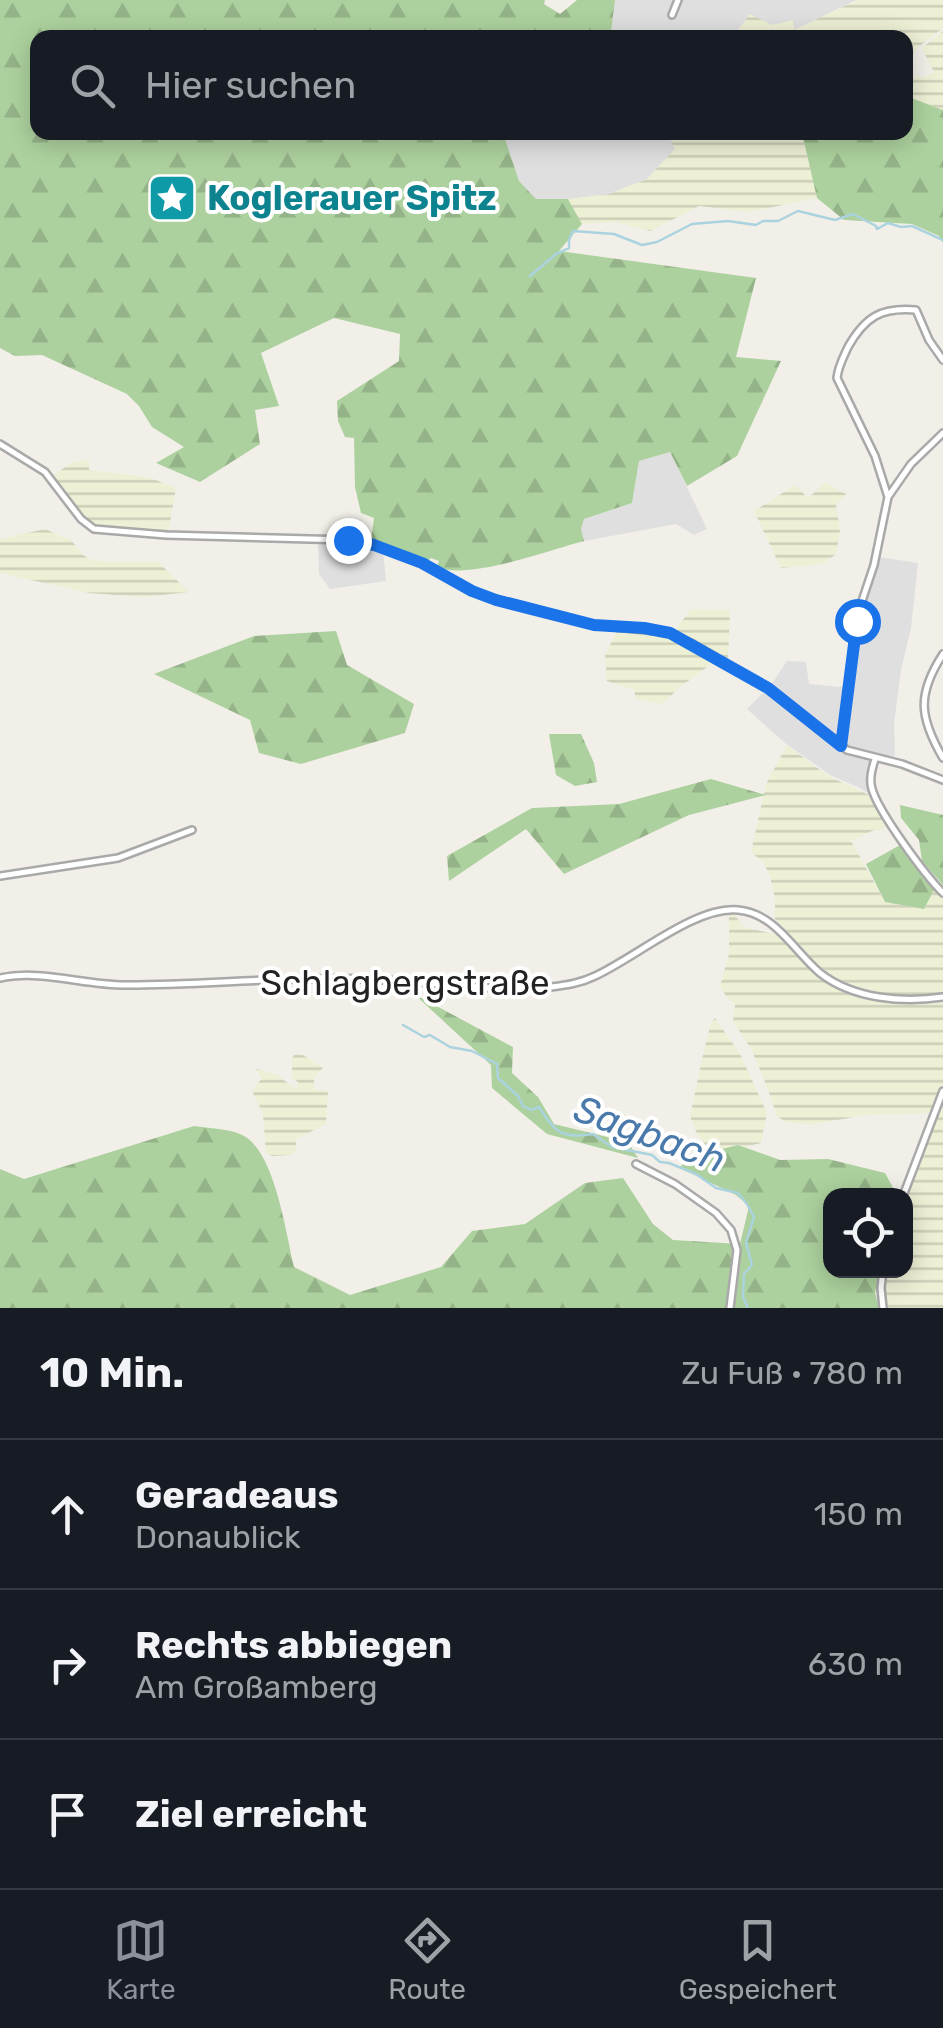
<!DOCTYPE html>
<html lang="de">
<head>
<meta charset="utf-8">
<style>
  :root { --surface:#171b24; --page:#20242c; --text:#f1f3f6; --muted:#9ea1a6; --line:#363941; --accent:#8c9099 }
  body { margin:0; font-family:Rubik,sans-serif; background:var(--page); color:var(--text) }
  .controls { position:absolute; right:30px; bottom:30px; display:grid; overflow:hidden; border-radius:20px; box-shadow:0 5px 25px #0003 }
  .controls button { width:90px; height:90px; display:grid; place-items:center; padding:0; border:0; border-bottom:2px solid var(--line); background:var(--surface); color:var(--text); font:50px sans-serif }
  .stop { position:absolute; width:30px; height:30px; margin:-22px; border:8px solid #1a73e8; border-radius:50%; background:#fff }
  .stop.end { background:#1a73e8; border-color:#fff; box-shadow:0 2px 10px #0008 }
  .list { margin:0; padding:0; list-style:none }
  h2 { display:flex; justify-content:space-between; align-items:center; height:130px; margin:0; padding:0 40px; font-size:42px }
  h2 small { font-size:32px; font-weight:400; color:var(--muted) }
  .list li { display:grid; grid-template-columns:65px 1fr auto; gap:30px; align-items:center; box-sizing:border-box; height:150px; padding:0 40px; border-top:2px solid var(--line) }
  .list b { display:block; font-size:38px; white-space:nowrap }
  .list p { margin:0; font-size:32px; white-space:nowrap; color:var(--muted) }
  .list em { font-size:32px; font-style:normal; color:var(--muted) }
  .icon { flex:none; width:55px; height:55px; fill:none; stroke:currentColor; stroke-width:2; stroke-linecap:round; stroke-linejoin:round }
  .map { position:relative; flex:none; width:943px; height:1308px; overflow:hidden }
  .search { position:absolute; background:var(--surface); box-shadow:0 5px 25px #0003; left:30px; right:30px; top:30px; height:110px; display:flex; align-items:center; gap:25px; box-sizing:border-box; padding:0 35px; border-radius:20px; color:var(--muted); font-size:38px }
  .sheet { height:580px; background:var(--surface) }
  nav { display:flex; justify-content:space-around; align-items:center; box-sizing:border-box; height:140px; border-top:2px solid var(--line); background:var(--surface); font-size:28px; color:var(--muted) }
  nav a { display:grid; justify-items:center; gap:5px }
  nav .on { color:var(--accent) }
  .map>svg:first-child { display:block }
  .residential { fill:#e0dfdf }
  .farmland { fill:url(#farmland-rules) }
  .forest { fill:url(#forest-firs) }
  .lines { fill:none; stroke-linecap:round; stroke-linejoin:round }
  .stream { stroke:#aad3df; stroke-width:2.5 }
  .street-casing { stroke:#a9a9a9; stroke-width:10 }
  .street { stroke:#fff; stroke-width:5 }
  .route { stroke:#1a73e8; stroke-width:12 }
  .labels { text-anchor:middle; stroke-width:8; stroke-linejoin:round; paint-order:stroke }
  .culture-label { font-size:35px; font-weight:bold; fill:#0d838f; stroke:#fff; text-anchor:start }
  .street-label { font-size:35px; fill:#222; stroke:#fff }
  .water-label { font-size:38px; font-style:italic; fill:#4a7aab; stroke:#fff }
</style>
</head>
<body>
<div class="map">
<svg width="943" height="1308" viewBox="0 0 943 1308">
  <defs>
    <pattern id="farmland-rules" width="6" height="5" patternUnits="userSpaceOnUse" patternTransform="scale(2.5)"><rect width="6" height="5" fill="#eef0d5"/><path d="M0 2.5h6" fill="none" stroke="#ccceb7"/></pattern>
    <pattern id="forest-firs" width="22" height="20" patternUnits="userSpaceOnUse" patternTransform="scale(2.5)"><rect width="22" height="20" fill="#add19e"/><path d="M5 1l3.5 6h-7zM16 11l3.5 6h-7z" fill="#95b388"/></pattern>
  </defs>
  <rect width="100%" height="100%" fill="#f2efe9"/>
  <path class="residential" d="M615,0H856L793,31L772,25L728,37L606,38L611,32Z
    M559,132L676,133L671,142L676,149L647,179L609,194L575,199H536L519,182L504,136L559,135Z
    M670,452L707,529L694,535L676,524L584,541L581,529L584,519L632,503L639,461Z
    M318,541L358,543L383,551L386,581L330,589L319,574Z
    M879,557L918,563L911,628L901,670L894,724L895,756H870L868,774L870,795L860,788L830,775L785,743L747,709L771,685L787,661L806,662L809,684L852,688L860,617Z"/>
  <path class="farmland" d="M857,0H943V28L921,45L906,62V38L728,37L735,34L750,14L772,25L793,20L794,30Z
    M943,31V110L906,96V89L917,74L923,78L934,72L922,48Z
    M676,132L802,133L817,198L748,212L699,206L650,231L616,222L582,224L568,199L609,194L647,179L675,149L671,143Z
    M89,460V470L148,477L176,488L168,533L96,527L82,517L53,476L72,462Z
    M825,483L846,494L836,505L840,530L836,554L823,564L781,568L754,511L795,485L808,498Z
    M45,529L72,541L83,555L89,559L106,562H158L189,592L144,597L89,593L0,573V539Z
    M691,609L730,610L728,661L714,662L680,687L662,704L636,699L634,690L607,681L605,655L617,631L674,632Z
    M787,745L828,776L871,796L888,823L883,829L874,830L851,841L885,902L924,909L935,888L943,886V1000L910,1004L943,1002V1084L931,1113L865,1115L810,1125L786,1122L777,1116L764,1079L751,1049L733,1021L735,1004L727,998L720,986L729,954V914L733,913L744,927L778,935L816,972L830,982L874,998L899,1002L898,997L858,987L841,980L820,967L775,919V898L770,876L763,862L751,852L766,784Z
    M715,1018L740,1054L767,1113L761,1143L744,1147L738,1145L711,1152L697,1134L690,1116L705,1046L711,1023Z
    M295,1054L303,1055L323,1068L314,1077V1089L328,1091L326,1124L296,1139V1152L290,1155L272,1156L266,1153L263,1113L252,1091L262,1078L256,1070L257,1069L277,1075L297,1090L298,1082L292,1078V1058Z
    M943,1096V1308H885L882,1289L885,1271L906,1270V1196Z"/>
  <path class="forest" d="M0,0H545L544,4L560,14L577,0H615L611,32L606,37L38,38V132L559,133L560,135L504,136L519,181L536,199H568L582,224L559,251L756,278L736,357L781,361L737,456L687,486L670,452L639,461L632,503L584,519L581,529L584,541C549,550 468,581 437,567L439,561L431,558L427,562L371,540L374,518L361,513L355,487L354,438L345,437L338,421L337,401L399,361L400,334L334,318L261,353L279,406L255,410L260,444L200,482L156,463L184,447L152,427L139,406L127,394L42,355L15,356L0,348Z
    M906,96L943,110V243L939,236L912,224L844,220L817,198L802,133L906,132Z
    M336,631L347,665L414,704L405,733L301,764L259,753L250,720L154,674L254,636Z
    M549,734H581L594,763L597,782L575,786L556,775Z
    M711,779L766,795L689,815L564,874L526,829L449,881L447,856L532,808L619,804Z
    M900,805L943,815V885L922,861L919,840L901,818Z
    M902,844L935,888L924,909L885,902L866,864Z
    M414,994L513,1047L512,1073L538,1097L554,1124L628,1142L638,1158L547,1134L492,1088L491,1065Z
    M194,1126C207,1128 231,1129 242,1135C275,1150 286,1235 294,1267L350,1295L441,1267L472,1231L525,1224L585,1183L623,1178L653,1224L673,1240L740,1244L749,1206L736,1195L680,1168L686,1158L738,1145L780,1160L828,1159L885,1173L897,1195L830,1196V1270L880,1271L875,1293L879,1308H0V1169L24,1179Z"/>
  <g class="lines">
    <path class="stream" d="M530,276L556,254L569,248V240L573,231L614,234L642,245L657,242L692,224L728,221L756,225L763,221H778L798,211L835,220L853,214L876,226L877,229L888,223L901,227L912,226L943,240
      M403,1025L424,1037L430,1035L450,1047L472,1051L497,1064L498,1078L518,1096L523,1106L531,1110L539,1107C556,1133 561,1139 593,1134L612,1147L652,1155L660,1162L669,1163L696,1174L716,1188L738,1193L747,1204L754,1217L746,1243L752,1265L744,1274L743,1297L748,1308"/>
    <g class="street-casing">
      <path id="street" d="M672,15L678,0
        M0,444L45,472L81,519L94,529L166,535L348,540L374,545L422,563L472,591L496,600L594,625L667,632L693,644L768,688L847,750L902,764L943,780
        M888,497L875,456L837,378C838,367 843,358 848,347C865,317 881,307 916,310L929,340L943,360
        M943,654C917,694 919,717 943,758
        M841,746L858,613L874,565L888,497L911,464L943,433
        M875,759C872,769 869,779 872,789C879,813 925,875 943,893
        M0,876L118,858L192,830
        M0,978C42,969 86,986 128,985C206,985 285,976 363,979C426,981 488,992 551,987C567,985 581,983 595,976C635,958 695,906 738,910C775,913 794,951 820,973C853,999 903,1003 943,997
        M636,1164L675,1184L716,1213L731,1230L737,1250L730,1308
        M903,1196L943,1091
        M883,1308L881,1288L883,1270"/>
    </g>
    <use href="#street" class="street"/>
  </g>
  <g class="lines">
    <path class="route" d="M348,540L374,545L422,563L472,591L496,600L594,625L644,628L670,633L768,688L841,746L857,621"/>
  </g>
  <defs>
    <g id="sight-square" transform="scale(2.5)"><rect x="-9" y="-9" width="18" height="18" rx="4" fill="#0f9aa8" stroke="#fff"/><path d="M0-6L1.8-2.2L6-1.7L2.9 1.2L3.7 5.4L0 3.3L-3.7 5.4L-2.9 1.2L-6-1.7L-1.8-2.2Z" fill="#fff"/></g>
  </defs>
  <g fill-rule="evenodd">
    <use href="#sight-square" x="172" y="198"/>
  </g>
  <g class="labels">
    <g class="culture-label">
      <text x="207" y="210">Koglerauer Spitz</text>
    </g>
    <g class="street-label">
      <text x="405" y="995">Schlagbergstraße</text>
    </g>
    <g class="water-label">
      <text transform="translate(650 1134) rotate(20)" y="13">Sagbach</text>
    </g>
  </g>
</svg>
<div class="controls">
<button><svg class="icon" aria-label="locate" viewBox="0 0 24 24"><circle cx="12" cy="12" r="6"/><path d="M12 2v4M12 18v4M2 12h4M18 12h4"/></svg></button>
</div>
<div class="stop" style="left:857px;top:621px"></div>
<div class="stop end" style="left:348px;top:540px"></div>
<div class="search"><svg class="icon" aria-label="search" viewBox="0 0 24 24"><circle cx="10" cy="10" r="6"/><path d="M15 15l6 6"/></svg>Hier suchen</div>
</div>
<section class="sheet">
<h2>10 Min.<small>Zu Fuß · 780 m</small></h2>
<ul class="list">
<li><svg class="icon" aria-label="ahead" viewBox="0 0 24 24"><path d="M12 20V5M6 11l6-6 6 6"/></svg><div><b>Geradeaus</b><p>Donaublick</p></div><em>150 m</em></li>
<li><svg class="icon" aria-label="right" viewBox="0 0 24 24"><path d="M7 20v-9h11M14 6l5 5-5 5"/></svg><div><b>Rechts abbiegen</b><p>Am Großamberg</p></div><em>630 m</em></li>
<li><svg class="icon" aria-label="arrive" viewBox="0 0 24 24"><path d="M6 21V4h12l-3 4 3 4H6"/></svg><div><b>Ziel erreicht</b></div></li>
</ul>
</section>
<nav>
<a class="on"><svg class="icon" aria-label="map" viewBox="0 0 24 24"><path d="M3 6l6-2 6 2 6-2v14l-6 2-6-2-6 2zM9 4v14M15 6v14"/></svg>Karte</a>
<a><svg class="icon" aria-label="directions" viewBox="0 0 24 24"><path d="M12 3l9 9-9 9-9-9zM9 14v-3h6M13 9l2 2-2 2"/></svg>Route</a>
<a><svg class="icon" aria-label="saved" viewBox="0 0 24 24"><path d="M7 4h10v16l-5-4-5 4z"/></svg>Gespeichert</a>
</nav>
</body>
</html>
